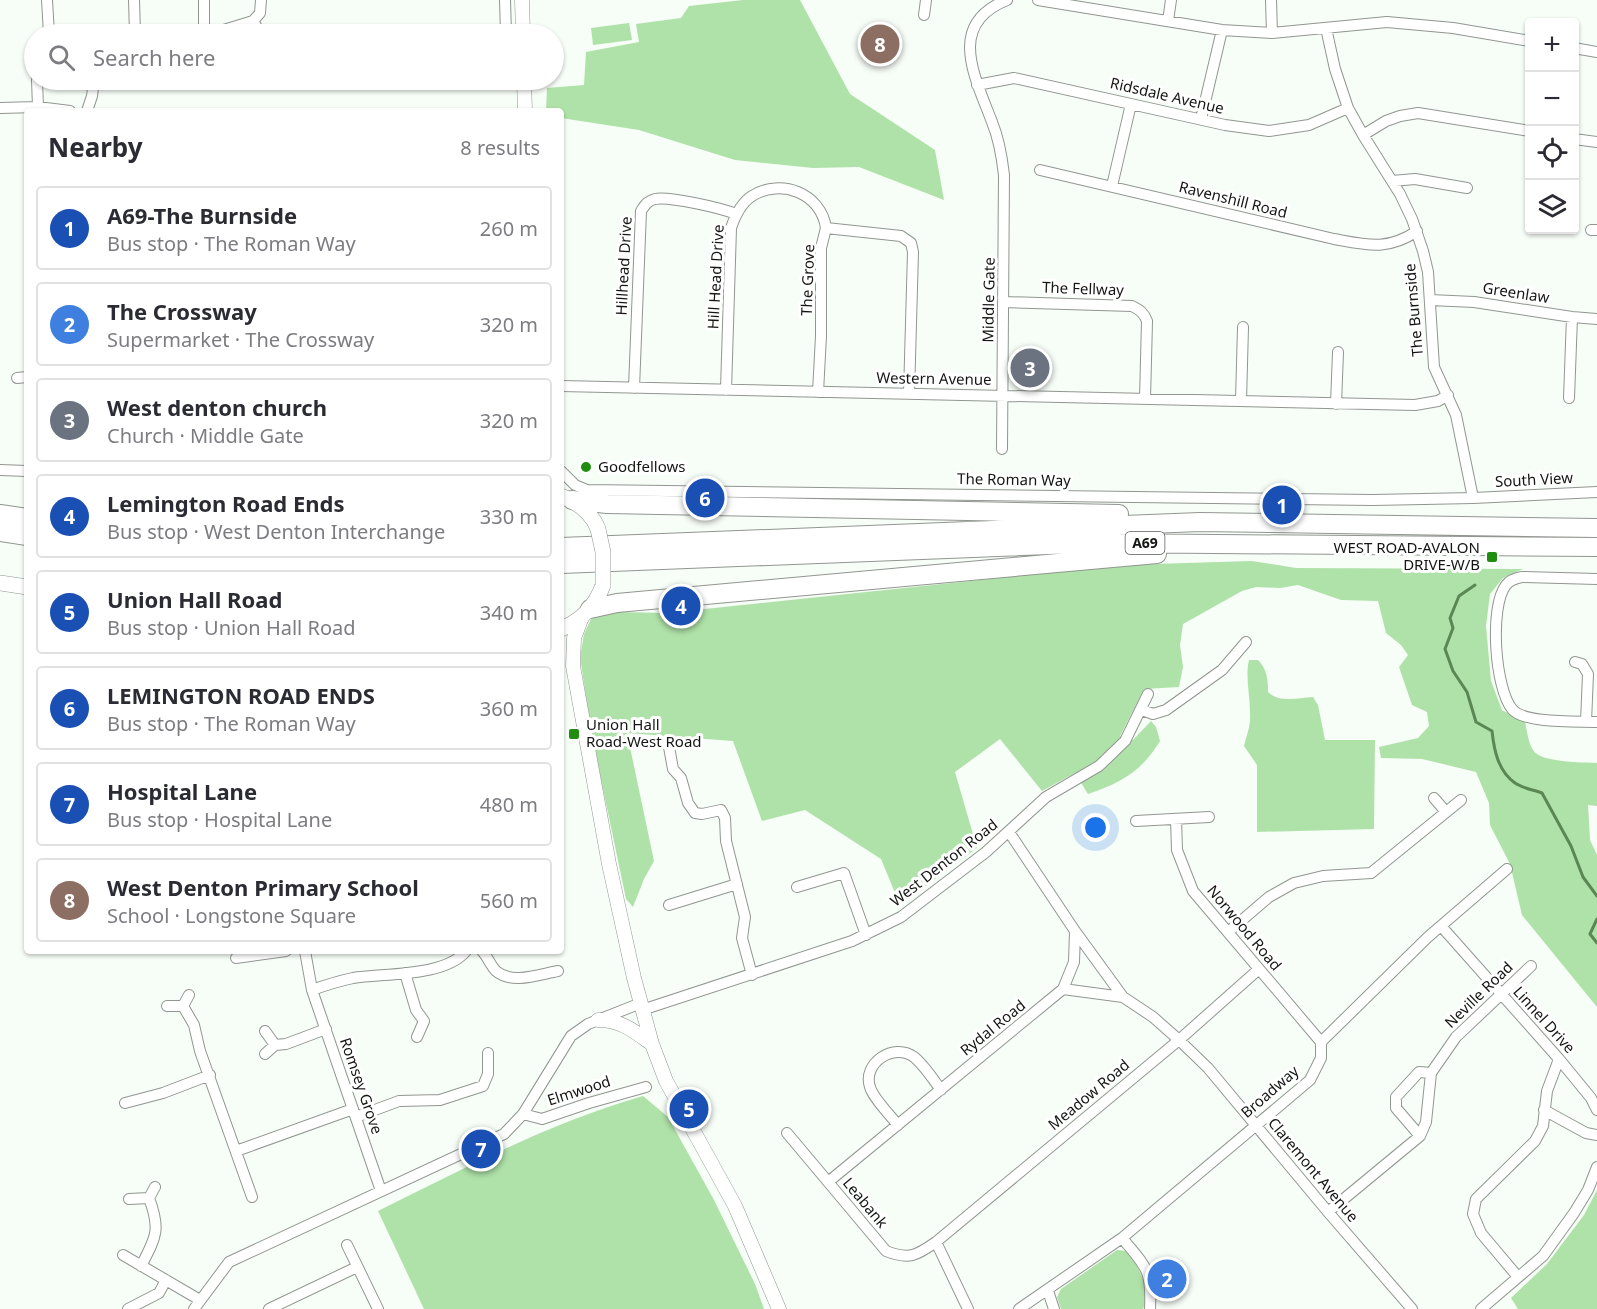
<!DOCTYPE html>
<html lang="en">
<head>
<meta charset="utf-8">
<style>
  :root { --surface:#fff; --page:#f2f2f3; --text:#2b2b33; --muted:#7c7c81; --line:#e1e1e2; --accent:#218d10 }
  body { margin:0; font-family:"Noto Sans",sans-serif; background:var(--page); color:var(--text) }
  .controls { position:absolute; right:18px; top:18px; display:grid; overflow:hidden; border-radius:6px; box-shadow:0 2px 4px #0004 }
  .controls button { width:54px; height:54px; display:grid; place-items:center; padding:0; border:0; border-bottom:2px solid var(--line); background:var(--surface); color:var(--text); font:30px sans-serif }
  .you { position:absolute; left:1096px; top:828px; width:21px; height:21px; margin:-15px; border:4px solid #fff; border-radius:50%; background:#1a73e8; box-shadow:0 0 0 9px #1a73e833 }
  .badge { display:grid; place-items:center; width:39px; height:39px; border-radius:50%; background:var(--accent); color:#fff; font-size:20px; font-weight:700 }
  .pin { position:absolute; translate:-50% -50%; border:3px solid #fff; box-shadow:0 2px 6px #0006 }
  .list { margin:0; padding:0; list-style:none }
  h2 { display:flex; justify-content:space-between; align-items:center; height:78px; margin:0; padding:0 24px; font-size:26px }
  h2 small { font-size:20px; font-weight:400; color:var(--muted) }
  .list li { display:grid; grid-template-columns:39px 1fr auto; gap:18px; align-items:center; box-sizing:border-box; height:84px; margin:0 12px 12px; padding:0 12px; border:2px solid var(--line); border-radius:6px }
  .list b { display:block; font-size:22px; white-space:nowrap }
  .list p { margin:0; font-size:20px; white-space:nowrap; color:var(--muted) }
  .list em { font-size:20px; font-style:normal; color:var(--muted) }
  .icon { flex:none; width:33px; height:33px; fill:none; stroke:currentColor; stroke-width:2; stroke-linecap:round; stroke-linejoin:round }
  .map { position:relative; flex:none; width:1597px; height:1309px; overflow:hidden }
  .search { position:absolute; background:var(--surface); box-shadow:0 2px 4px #0004; left:24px; top:24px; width:540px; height:66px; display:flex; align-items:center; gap:15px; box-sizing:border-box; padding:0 21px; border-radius:33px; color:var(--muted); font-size:22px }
  .panel { position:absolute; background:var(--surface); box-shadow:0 2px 4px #0004; left:24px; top:108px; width:540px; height:846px; border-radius:6px }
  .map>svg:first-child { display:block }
  .green { fill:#afe2a8 }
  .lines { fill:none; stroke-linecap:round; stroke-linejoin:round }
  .stream { stroke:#5b8755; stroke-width:3 }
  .minor-casing { stroke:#919690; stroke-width:12 }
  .tertiary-casing { stroke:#919690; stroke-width:15 }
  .secondary-casing { stroke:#919690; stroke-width:16 }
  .trunk-casing { stroke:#919690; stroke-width:20 }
  .minor { stroke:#fff; stroke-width:10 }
  .tertiary { stroke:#fff; stroke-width:14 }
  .secondary { stroke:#fff; stroke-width:15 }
  .trunk { stroke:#fff; stroke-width:18 }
  .secondary-bridge-casing { stroke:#919690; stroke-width:16; stroke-linecap:butt }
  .secondary-bridge { stroke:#fff; stroke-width:15 }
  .poi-dot { fill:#218d10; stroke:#fff; stroke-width:2 }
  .labels { text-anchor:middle; stroke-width:6; stroke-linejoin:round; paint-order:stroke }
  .shield { fill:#fff; stroke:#5a5c5a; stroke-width:1.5 }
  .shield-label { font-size:14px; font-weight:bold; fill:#141614 }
  .street-label { font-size:15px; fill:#141614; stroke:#fff }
  .poi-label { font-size:15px; fill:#141614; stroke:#fff; text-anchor:start }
</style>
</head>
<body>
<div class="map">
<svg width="1597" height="1309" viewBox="0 0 1597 1309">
  <rect width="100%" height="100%" fill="#f7fdf7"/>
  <path class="green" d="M743,0H800L850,94L935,150L944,200L859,167L813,168L735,160L639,130L561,118V111H546L547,88L584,85L586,52L639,42L636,24L681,18L689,6Z
    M629,23L632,40L593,45L591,28Z
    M1252,561L1296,568L1523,569L1503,578L1490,594L1486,626L1491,681L1502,710L1525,722C1527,730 1528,742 1533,750C1541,763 1582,762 1597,763V806L1588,805L1590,840L1597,855V1007L1522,915L1510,864L1490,825L1489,803L1476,772L1422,759L1381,758L1379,747L1418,738L1429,726L1427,712L1412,705L1399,667L1408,655L1401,645L1386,633L1378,601L1341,600L1298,585L1280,588L1256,587L1242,591L1183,624L1180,645L1183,667L1179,687L1144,689L1120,736L1133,740L1151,721L1156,727L1160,741C1142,771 1121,783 1088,794L1075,773L1042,791L1000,739L955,772L977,848L900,905L881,859L805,810L762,821L733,741L627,733L654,861L644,879L633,907L626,899L592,736L580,657L584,634L591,619L618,612L667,613L1121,565Z
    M1249,660H1258C1267,669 1268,679 1268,692C1279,703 1298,698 1313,697L1318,705L1325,740H1375L1374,829L1257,832V765L1244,746C1247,734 1251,725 1250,713C1250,694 1245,677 1249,660Z
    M643,1096L668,1117L714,1200L755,1284L764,1309H424L378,1211C465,1168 549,1123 643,1096Z
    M1597,1190V1309H1518L1511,1298L1547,1264L1584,1215Z
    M1117,1250L1127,1251C1138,1265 1153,1292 1143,1309H1061L1057,1297L1061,1289Z"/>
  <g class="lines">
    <path class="stream" d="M1475,585L1459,596L1450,618L1453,628L1445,649L1453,671L1467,692L1476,722L1492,731C1494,750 1498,771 1515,783C1522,788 1534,790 1542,793L1571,846L1583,877L1597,896
      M1597,919L1590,934L1597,943"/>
    <g class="minor-casing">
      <path id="minor" d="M47,0L49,34
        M134,0L135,34
        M204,0V32
        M505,0L506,34
        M1038,0L1222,30L1272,33L1387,22L1453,28L1530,41
        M1271,0L1272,33
        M924,15L926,0
        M253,21L261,34
        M1168,21L1171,0
        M1326,28L1335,69L1348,108L1363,135L1400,194L1412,219L1423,251L1428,272L1434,367L1456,415L1473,498
        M127,34L217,32L253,21L260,13L261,0
        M1574,48L1597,52
        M37,80L38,107
        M977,85L1014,78L1225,125L1269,131L1309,125L1348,108
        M0,108L38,107L70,111
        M87,111L92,96L94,80
        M1201,119L1222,30
        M1363,135L1386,121L1400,116L1418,113L1530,131
        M1574,139L1597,142
        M1040,170L1334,239C1367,245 1388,251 1417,231
        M1392,181L1415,179L1467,188
        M1112,186L1131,104
        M1591,230H1597
        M1430,300L1474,302L1572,317L1597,319
        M1004,302L1132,306C1140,310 1144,313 1147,321L1145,399
        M17,378L27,377
        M561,386L1415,405L1438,401L1448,395
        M634,388L641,211C645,205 647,201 655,199C669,196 721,208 736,214
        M726,390L731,228C735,216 741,203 752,196C781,178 821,193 826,228
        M818,392L821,336V248L826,228L901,236L911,243L913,252L909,394
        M1569,398L1572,317
        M1241,401L1243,327
        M1336,404L1338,352
        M1002,449L1004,175C1002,157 999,139 992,122C975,77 946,24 1007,0
        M0,470L27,471
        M561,471L575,485L587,490L1373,500L1473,498L1597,492
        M1597,579L1522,577C1516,578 1510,580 1506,585C1489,607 1495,688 1512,709C1524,724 1578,721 1597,722
        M1575,662L1582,664L1588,674L1586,722
        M1142,710L1153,714L1166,710L1222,670L1246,642
        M669,747L673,769L681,778L688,803L695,813L702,814L721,810L725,818L726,841L745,917L742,938L752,975
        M1434,798L1446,812
        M1176,819L1177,850L1193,891L1321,1042
        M1136,821L1209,817
        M1009,832L1075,931L1123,997L1153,1017L1179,1040L1208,1068L1328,1212L1412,1309
        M797,887L844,873L866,935
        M669,905L737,884
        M1441,926L1559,1059L1591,1098L1597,1110
        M1228,932L1269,897L1294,883L1323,876L1371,873L1461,800
        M305,951L312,990L381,1191
        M482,951C488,957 490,965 496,971C512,985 540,974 558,971
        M236,958L286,951
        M405,973L416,1010L424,1021L417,1037
        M1063,989L1123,997
        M312,990C326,985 339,981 353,978C384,973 445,977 466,951
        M167,1006H183L189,995
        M183,1006L194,1025L200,1051L252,1197
        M642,1010L852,941L901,917L986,852L1046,797L1099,766L1125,741L1148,694
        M265,1031L275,1045L265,1054
        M275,1045L286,1044L326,1029
        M125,1103L163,1093L210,1075
        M1544,1110L1586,1133L1597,1135
        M523,1114L542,1119L589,1103L646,1087
        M356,1117L399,1101L440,1100L483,1086L488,1074V1053
        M898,1125C890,1115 873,1098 870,1087C862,1063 894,1042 914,1057C924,1065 933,1079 941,1090
        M787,1133L886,1251C909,1260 916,1256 936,1242L1179,1040L1259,969
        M1420,1136L1396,1108V1097L1419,1072L1431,1073
        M236,1151L353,1109
        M828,1182L1063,989L1074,962L1075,931
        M129,1199L149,1198L155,1187
        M1328,1212L1420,1136L1426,1122L1431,1073L1456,1037L1531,966
        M1122,1238C1146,1267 1152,1269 1150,1309
        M936,1242L968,1309
        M347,1245L378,1309
        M123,1255L200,1300
        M141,1266C156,1237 161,1230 149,1198
        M1518,1277L1481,1233L1473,1214L1476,1199L1535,1141L1543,1126L1547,1091L1559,1059
        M1048,1291L1054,1309
        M128,1309L159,1293L166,1280
        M194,1309L229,1262L504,1134L523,1114L571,1036L588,1024L641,1003
        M269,1309L357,1267
        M1019,1309L1122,1238L1310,1080L1321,1058V1042L1428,937L1507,869
        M1481,1309L1543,1256L1574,1213L1588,1190L1597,1167"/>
    </g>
    <g class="tertiary-casing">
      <path id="tertiary" d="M522,0L523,34
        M524,80L525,111
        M582,617L574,638L573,666L609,864L634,978L652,1044L666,1081L735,1206L779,1309
        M598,1020C621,1020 634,1031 652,1044"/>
    </g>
    <g class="secondary-casing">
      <path id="secondary" d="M561,496C577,502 592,513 598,529
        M0,583L27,587
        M561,629C581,621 596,605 603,585"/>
    </g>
    <g class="trunk-casing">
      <path id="trunk" d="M572,500L607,504L1119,514
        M0,514L27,518
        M0,532L27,536
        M561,547L1200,522L1597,528
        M561,564L1101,543L1597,547
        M590,609L617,603L1157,554"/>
    </g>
    <use href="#minor" class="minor"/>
    <use href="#tertiary" class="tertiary"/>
    <use href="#secondary" class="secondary"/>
    <use href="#trunk" class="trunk"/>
    <g class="secondary-bridge-casing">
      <path id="secondary-bridge" d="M598,529L603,552V585"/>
    </g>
    <use href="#secondary-bridge" class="secondary-bridge"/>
  </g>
  <g class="poi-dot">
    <circle cx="586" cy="467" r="6"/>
    <rect x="1486" y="551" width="12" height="12" rx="3"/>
    <rect x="568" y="728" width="12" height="12" rx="3"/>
  </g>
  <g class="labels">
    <rect class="shield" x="1125.5" y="532" width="39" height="22" rx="4.5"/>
    <g class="shield-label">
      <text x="1145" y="548">A69</text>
    </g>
    <g class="street-label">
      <text transform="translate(1167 96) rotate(13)" y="5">Ridsdale Avenue</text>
      <text transform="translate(1233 200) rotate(14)" y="5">Ravenshill Road</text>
      <text transform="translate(624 266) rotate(-87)" y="5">Hillhead Drive</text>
      <text transform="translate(716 277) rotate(-87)" y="5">Hill Head Drive</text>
      <text transform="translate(808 280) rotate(-88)" y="5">The Grove</text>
      <text transform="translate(1083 289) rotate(2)" y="5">The Fellway</text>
      <text transform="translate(1516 293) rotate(9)" y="5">Greenlaw</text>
      <text transform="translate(989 300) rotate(-89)" y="5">Middle Gate</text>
      <text transform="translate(1414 310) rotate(-95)" y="5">The Burnside</text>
      <text transform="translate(934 379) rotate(1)" y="5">Western Avenue</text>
      <text transform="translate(1014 480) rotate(1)" y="5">The Roman Way</text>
      <text transform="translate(1534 480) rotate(-3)" y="5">South View</text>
      <text transform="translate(944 863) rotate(-38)" y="5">West Denton Road</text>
      <text transform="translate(1244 928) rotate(50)" y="5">Norwood Road</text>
      <text transform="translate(1479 995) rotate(-44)" y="5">Neville Road</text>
      <text transform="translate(1544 1020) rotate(48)" y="5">Linnel Drive</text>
      <text transform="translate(993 1028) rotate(-39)" y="5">Rydal Road</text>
      <text transform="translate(361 1086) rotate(71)" y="5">Romsey Grove</text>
      <text transform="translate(579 1091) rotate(-18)" y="5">Elmwood</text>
      <text transform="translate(1270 1092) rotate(-41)" y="5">Broadway</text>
      <text transform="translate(1089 1095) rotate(-40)" y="5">Meadow Road</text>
      <text transform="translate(1313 1170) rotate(50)" y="5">Claremont Avenue</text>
      <text transform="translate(865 1203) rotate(50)" y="5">Leabank</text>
    </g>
    <g class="poi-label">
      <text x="598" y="472">Goodfellows</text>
      <text x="1480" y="553" text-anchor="end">WEST ROAD-AVALON<tspan x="1480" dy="17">DRIVE-W/B</tspan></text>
      <text x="586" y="730">Union Hall<tspan x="586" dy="17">Road-West Road</tspan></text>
    </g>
  </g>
</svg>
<div class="controls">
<button>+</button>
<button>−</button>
<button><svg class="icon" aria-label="locate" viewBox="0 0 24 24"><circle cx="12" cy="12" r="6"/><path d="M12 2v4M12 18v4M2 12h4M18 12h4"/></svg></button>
<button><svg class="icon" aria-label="layers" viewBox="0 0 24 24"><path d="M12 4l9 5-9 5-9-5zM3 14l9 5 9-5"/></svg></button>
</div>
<div class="you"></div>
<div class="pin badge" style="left:1282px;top:505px;background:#1a4fb4">1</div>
<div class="pin badge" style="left:1167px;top:1279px;background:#3f7fe0">2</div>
<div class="pin badge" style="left:1030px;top:368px;background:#6b7280">3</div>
<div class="pin badge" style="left:681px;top:606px;background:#1a4fb4">4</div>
<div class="pin badge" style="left:689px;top:1109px;background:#1a4fb4">5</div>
<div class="pin badge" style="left:705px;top:498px;background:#1a4fb4">6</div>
<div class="pin badge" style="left:481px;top:1149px;background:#1a4fb4">7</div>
<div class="pin badge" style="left:880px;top:44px;background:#8d6e63">8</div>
<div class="search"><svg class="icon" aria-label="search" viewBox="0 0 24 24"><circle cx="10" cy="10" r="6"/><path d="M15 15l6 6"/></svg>Search here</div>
<section class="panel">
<h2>Nearby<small>8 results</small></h2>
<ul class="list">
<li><span class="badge" style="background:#1a4fb4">1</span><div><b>A69-The Burnside</b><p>Bus stop · The Roman Way</p></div><em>260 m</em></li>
<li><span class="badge" style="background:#3f7fe0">2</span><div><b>The Crossway</b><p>Supermarket · The Crossway</p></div><em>320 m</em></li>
<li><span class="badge" style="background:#6b7280">3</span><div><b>West denton church</b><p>Church · Middle Gate</p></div><em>320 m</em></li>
<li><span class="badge" style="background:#1a4fb4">4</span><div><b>Lemington Road Ends</b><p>Bus stop · West Denton Interchange</p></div><em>330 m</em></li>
<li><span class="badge" style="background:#1a4fb4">5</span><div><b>Union Hall Road</b><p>Bus stop · Union Hall Road</p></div><em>340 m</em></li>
<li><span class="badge" style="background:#1a4fb4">6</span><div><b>LEMINGTON ROAD ENDS</b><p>Bus stop · The Roman Way</p></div><em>360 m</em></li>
<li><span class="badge" style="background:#1a4fb4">7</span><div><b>Hospital Lane</b><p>Bus stop · Hospital Lane</p></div><em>480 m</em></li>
<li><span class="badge" style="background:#8d6e63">8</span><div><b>West Denton Primary School</b><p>School · Longstone Square</p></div><em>560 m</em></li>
</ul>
</section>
</div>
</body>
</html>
